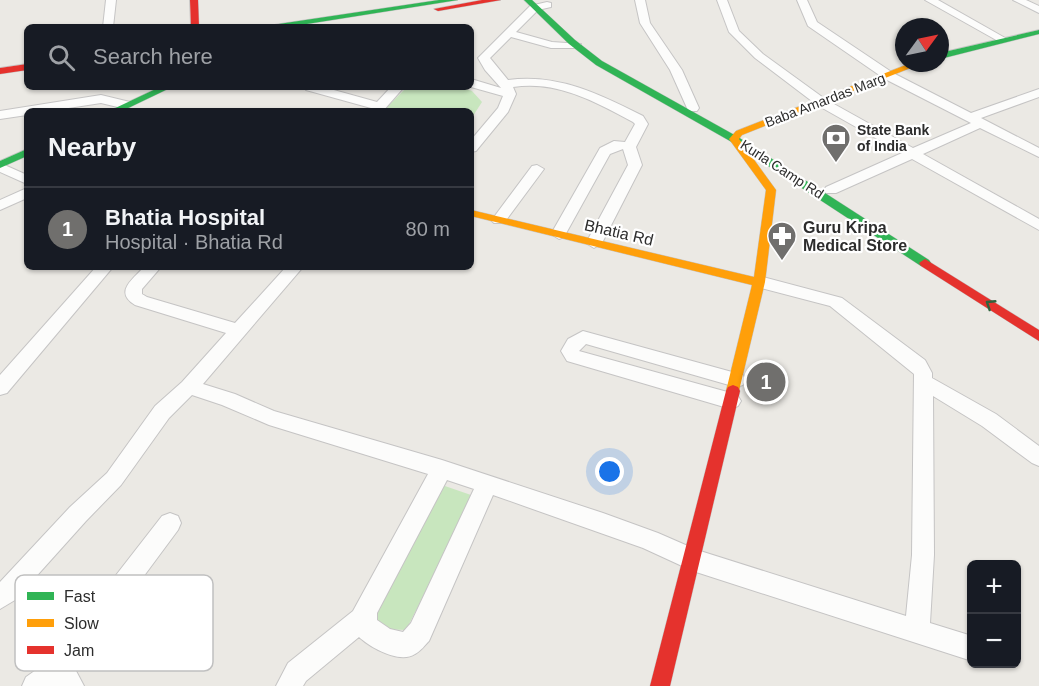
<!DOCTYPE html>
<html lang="en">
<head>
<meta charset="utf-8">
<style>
  :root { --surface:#171b24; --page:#20242c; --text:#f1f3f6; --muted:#9ea1a6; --line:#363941; --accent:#706f6d }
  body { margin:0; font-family:Arial,sans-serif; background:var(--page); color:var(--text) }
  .controls { position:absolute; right:18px; bottom:18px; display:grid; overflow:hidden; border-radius:9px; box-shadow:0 2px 4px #0004 }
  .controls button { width:54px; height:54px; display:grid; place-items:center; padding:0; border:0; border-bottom:2px solid var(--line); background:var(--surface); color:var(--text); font:30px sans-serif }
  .compass { position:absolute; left:895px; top:18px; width:54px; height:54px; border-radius:50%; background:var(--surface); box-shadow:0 2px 4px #0004; rotate:57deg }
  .you { position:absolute; left:610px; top:472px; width:21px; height:21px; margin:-15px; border:4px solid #fff; border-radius:50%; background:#1a73e8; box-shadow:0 0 0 9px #1a73e833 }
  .badge { display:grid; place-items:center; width:39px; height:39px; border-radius:50%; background:var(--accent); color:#fff; font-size:20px; font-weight:700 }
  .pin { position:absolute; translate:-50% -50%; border:3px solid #fff; box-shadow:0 2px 6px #0006 }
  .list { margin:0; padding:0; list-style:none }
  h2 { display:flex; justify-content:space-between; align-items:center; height:78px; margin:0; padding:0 24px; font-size:26px }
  h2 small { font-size:20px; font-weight:400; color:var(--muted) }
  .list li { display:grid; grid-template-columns:39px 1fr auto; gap:18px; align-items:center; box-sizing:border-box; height:84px; padding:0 24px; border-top:2px solid var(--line) }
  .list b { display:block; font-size:22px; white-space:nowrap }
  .list p { margin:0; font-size:20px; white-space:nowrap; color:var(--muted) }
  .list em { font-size:20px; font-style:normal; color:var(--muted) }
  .icon { flex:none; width:33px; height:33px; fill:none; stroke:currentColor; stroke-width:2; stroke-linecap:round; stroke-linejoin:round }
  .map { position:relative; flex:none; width:1039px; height:686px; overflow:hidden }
  .search { position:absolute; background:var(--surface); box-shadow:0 2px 4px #0004; left:24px; top:24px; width:450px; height:66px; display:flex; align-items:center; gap:15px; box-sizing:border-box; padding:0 21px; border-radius:9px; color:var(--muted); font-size:22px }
  .panel { position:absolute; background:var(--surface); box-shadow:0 2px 4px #0004; left:24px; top:108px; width:450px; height:162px; border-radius:9px }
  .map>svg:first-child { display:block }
  .green { fill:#c8e6be }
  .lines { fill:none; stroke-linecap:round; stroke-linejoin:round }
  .street-casing { stroke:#c5c4c4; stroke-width:2 }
  .fast-casing { stroke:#c5c4c4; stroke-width:1 }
  .slow-casing { stroke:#c5c4c4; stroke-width:1 }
  .jam-casing { stroke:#c5c4c4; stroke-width:1 }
  .street { fill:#fcfcfb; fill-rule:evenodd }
  .fast { fill:#30b455; fill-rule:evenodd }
  .slow { fill:#ff9f0a; fill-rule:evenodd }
  .jam { fill:#e5322d; fill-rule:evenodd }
  .oneway { stroke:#2e633d }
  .labels { text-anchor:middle; stroke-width:4.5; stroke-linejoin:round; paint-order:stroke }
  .far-street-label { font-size:14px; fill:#2d2d2d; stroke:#fff }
  .far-poi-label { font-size:14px; font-weight:bold; fill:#2d2d2d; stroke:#fff; text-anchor:start }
  .poi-label { font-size:16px; font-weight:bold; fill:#2d2d2d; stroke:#fff; text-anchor:start }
  .street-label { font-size:16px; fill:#2d2d2d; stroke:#fff }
  .key { fill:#fff; stroke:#c0c0c0; stroke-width:1.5 }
  .key-label { font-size:16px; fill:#2d2d2d }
</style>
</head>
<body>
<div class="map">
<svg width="1039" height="686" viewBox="0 0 1039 686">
  <rect width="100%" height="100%" fill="#ebe9e4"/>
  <path class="green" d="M407,87H459L472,91L482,102L471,119V111H383Z
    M442,485L471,495L447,549L406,630L381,629L368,611Z"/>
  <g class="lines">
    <g class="street-casing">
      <path id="street" d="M106,0H116L113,27H103Z
        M635,0H645L650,23L682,70L699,108L697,111H689L687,108L670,70L640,23Z
        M717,0H727L739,31L763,54L825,99L913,148L971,123L885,79L808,26L797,0H807L817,22L893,73L971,113L1039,89V97L981,118L1039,148V157L980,128L923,154L1039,219V230L912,159L836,193H826L824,190L826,187L902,153L817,105L755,58L729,32Z
        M925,0H938L1007,39L1006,41H998Z
        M1013,0H1026L1039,6V13Z
        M547,2L551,3V7L538,10L516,32L552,42L581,44V48H551L511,37L490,58L508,80C557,73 600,94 643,116L648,124L636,147L642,165L602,243L594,248L586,243L628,165L623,149L610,154L564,237L559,239L551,234L600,148L614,141L625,142L635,124L633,122C596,102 557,80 513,87L516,94L508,112L476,151L471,152V140L498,108L503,96L471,87V79L501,88L485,70L478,58L530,6Z
        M304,87H323L377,102L391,87H404L383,111H370L371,108L306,90Z
        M101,95L130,102L132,105L126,109L101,103L49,111H27V115L0,119V111Z
        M0,163L27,175V184L0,172Z
        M537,165L544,169L504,223H494L491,220L494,217L532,166Z
        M27,188V198L0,210V200Z
        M96,267H113L7,393L0,395V375Z
        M144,267H161L142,289V294L147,297L235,323L286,267H303L203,384L235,394L274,411L442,460L603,513L658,533L697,550L906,616L912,555L914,374L830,306L753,286L751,282L753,278L759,276L842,298L925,360L932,373V378L996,414L1039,446V466L1032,463L982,426L933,396L934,555L930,623L972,636V661L693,571L643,548L493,495L429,641C425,645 421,651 415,654C400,664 371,648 359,637L306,681L303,686H276L288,663L353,611L428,474L269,425L222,405L192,395L169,418L121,485L86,521L15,600L0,609V582L70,507L107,473L155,406L182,382L226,333L135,305C114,292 132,280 144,267ZM447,480L474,489L411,623L403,632L390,629L377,620V613Z
        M583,331L743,375L745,380L743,385L736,387L586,344L579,351L731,393L738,396L741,401L738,406L731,409L567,361L561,351L568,339Z
        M170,513L178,516L181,523L178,530L75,669L84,686H22L26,677L50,660L162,516Z"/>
    </g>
    <g class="fast-casing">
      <path id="fast" d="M439,0H458L288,27H268L272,25Z
        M524,0H532L575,40L602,61L738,137L929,260L931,263L929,266H921L730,141L596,65L569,44Z
        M1039,30V34L940,59V53Z
        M160,87H172L122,111H109Z
        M27,149V156L0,168V161Z"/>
    </g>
    <g class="slow-casing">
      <path id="slow" d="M911,63H923L742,135L739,139L776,190L765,282L738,395H728L726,391L752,285L471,216V210L754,277L766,190L729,139L736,131Z"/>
    </g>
    <g class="jam-casing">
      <path id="jam" d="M190,0H198L199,27H191Z
        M482,0H501L438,11L434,9Z
        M27,64V70L0,74V68Z
        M925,259L1039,330V341L921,266L919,263Z
        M733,385L738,387L740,391L670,686H650L726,391L728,387Z"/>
    </g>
    <use href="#street" class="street"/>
    <use href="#fast" class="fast"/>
    <use href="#slow" class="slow"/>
    <use href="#jam" class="jam"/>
  </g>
  <defs><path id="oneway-chevron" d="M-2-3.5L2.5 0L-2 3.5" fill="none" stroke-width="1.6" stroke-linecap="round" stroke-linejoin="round" transform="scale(1.5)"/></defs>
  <use class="oneway" href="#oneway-chevron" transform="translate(990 304) rotate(-147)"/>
  <defs>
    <g id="bank-pin" transform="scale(1.5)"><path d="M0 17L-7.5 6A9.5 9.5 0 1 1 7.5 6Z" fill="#706f6d" stroke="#fff"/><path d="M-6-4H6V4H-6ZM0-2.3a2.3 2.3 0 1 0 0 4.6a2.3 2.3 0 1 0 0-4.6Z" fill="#fff"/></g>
    <g id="pharmacy-pin" transform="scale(1.5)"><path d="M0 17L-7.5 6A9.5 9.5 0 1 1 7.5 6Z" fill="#706f6d" stroke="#fff"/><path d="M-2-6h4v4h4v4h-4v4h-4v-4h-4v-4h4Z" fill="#fff"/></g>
  </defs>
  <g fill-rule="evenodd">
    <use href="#bank-pin" x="836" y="138"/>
    <use href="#pharmacy-pin" x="782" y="236"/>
  </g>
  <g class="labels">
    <g class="far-street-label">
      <text transform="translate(825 100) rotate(-21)" y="5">Baba Amardas Marg</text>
      <text transform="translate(782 169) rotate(33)" y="5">Kurla Camp Rd</text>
    </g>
    <g class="far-poi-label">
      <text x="857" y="135">State Bank<tspan x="857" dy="16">of India</tspan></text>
    </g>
    <g class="poi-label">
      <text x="803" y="233">Guru Kripa<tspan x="803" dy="18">Medical Store</tspan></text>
    </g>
    <g class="street-label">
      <text transform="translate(619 232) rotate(13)" y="6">Bhatia Rd</text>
    </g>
  </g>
  <rect x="15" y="575" width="198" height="96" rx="9" class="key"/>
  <rect x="27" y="592" width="27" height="8" fill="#30b455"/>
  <rect x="27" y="619" width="27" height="8" fill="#ff9f0a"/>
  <rect x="27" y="646" width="27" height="8" fill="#e5322d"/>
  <g class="key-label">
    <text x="64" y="602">Fast</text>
    <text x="64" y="629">Slow</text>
    <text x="64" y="656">Jam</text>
  </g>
</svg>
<div class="controls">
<button>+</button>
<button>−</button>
</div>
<svg class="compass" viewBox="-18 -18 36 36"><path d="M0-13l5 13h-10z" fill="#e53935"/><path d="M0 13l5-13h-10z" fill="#9ea1a6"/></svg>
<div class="you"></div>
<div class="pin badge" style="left:766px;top:382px">1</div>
<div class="search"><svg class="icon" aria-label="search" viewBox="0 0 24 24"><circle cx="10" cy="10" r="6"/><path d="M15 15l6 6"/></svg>Search here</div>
<section class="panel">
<h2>Nearby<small></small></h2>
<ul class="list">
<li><span class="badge">1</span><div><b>Bhatia Hospital</b><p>Hospital · Bhatia Rd</p></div><em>80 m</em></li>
</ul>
</section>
</div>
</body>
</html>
